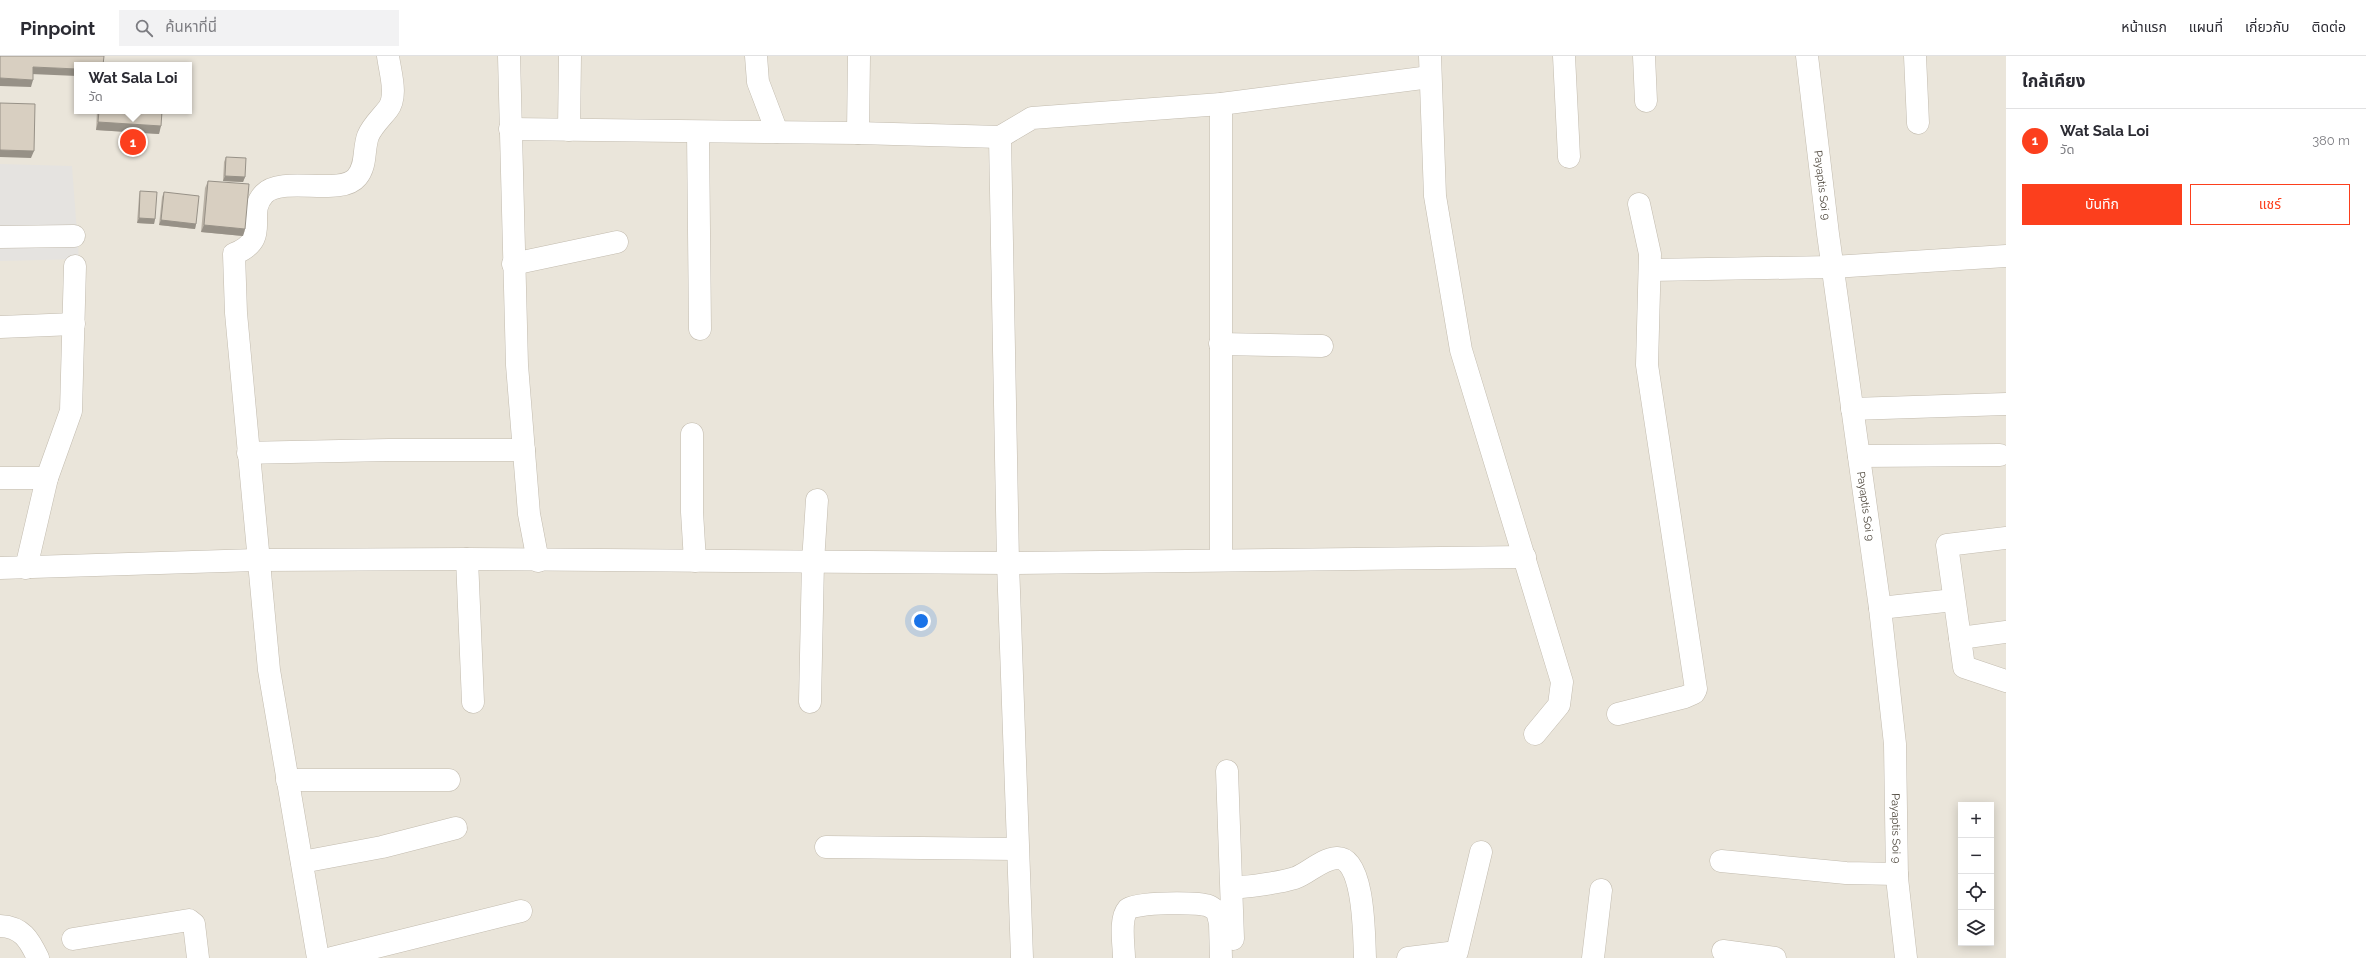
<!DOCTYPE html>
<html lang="th">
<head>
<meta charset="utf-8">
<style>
  :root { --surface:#fff; --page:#f2f2f3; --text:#2b2b33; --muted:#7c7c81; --line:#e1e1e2; --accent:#fc3f1d }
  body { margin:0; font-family:Raleway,"Noto Sans Thai",sans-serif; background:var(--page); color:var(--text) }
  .controls { position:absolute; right:12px; bottom:12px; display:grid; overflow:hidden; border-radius:0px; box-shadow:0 2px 10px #0003 }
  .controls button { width:36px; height:36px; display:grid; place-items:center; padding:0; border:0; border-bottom:1px solid var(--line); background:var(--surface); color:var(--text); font:20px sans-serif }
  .you { position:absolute; left:921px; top:565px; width:14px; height:14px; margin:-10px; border:3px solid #fff; border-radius:50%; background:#1a73e8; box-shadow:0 0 0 6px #1a73e833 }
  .badge { display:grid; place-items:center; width:26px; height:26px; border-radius:50%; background:var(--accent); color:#fff; font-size:13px; font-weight:700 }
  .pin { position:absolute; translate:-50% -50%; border:2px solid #fff; box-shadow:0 1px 4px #0006 }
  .popup { position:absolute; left:74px; top:6px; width:118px; height:52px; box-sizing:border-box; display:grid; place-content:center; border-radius:0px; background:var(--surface); filter:drop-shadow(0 1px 3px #0005); font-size:13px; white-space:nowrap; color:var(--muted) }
  .popup b { font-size:15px; color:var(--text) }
  .popup::after { content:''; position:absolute; left:50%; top:100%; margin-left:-8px; border:8px solid transparent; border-top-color:var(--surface) }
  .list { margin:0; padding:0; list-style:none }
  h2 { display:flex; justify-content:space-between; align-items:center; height:52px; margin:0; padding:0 16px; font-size:17px }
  h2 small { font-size:13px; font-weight:400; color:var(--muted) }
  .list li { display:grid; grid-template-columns:26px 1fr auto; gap:12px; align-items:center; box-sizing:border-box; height:64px; padding:0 16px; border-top:1px solid var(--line) }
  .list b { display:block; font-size:15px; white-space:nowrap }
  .list p { margin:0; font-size:13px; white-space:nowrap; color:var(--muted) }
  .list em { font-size:13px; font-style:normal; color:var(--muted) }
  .actions { display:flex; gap:8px; padding:12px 16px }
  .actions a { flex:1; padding:9px 0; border:1px solid var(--accent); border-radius:0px; text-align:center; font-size:14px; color:var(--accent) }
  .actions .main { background:var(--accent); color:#fff }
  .icon { flex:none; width:22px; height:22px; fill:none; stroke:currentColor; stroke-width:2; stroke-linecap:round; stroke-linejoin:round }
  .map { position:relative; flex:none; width:2006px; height:902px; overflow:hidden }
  header { display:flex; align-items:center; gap:24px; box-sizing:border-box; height:56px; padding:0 20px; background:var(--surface); border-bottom:1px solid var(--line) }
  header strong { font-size:19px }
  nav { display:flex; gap:22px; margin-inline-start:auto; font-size:14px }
  .search { width:280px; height:36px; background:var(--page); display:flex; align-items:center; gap:10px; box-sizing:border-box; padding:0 14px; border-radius:0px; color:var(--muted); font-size:15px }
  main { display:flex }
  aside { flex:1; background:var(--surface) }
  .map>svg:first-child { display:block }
  .residential { fill:#eae5da; fill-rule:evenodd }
  .parking { fill:#e5e3e0 }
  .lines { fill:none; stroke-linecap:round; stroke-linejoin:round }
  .minor-casing { stroke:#c2bbae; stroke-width:23 }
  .minor { stroke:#fff; stroke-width:22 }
  .wall { fill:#bab2a6 }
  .shaded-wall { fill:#979187 }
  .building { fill:#d8cfc1; stroke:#979187 }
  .labels { text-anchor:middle; stroke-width:3.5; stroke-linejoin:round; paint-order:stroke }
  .street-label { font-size:11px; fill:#4b4439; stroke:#fff }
</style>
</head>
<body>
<header>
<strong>Pinpoint</strong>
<div class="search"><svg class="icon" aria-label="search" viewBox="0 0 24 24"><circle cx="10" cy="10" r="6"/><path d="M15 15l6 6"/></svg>ค้นหาที่นี่</div>
<nav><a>หน้าแรก</a><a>แผนที่</a><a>เกี่ยวกับ</a><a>ติดต่อ</a></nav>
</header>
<main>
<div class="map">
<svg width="2006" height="902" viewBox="0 0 2006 902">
  <rect width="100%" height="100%" fill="#f6f3ec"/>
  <path class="residential" d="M0,0H2006V902H0ZM77,9H189V55H77ZM1961,749H1991V887H1961Z"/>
  <path class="parking" d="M0,108L72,110L79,203L0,205Z"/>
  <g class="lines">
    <g class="minor-casing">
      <g id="minor">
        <path d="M509,0L517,309L529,458L538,505"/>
        <path d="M756,0L758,26L777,76"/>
        <path d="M1430,0L1435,140L1461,294L1562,626L1559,649L1535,678"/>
        <path d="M1564,0L1569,101"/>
        <path d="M1644,0L1646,45"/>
        <path id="s1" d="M1807,0L1828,178L1880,552L1895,688L1897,822L1906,902"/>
        <path d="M1915,0L1918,67"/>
        <path d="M510,73L858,77L1000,81L1032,62L1221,48L1430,21"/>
        <path d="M569,74L570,0"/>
        <path d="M698,76L700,273"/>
        <path d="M858,77L859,0"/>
        <path d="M1000,81L1008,507L1022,902"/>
        <path d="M0,181L74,180"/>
        <path d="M513,208L617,186"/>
        <path d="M1650,214L1833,211L2006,200"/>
        <path d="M0,271L74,268"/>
        <path d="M1220,288L1322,290"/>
        <path d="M1852,353L2006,348"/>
        <path d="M692,378V456L695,505"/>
        <path d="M248,397L389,394H524"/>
        <path d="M1859,400L2000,399"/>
        <path d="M0,422H47"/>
        <path d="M2006,482L1947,489L1964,611L2006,625"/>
        <path d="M467,503L473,646"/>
        <path d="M1221,504V48"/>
        <path d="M0,512L258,504L467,503L1008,507L1525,501"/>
        <path d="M26,512L47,422L71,355L75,210"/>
        <path d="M1880,552L1954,544"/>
        <path d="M1960,582L2006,576"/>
        <path d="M810,646L813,506L817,444"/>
        <path d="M1618,658L1685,641L1694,637L1696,633L1647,309L1650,198L1639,148"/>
        <path d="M1227,715L1233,883"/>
        <path d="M287,724H449"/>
        <path d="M826,791L1017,793"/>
        <path d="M1721,805L1846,817L1897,818"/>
        <path d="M302,806L382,791L456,772"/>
        <path d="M1232,832C1253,830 1275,828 1295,822C1309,817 1321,803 1337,802C1365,801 1364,883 1365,902"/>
        <path d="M0,870C22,871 29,883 38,902"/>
        <path d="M73,883L189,864L194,868L198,902"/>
        <path d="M1723,895L1775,902"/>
        <path d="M318,902L269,614L236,257L234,198C273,182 244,159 264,138C282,119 341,141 357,121C367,109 363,94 368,80C372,70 381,62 388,53C398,40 390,16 388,0"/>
        <path d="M332,902L521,855"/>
        <path d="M1124,902C1124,889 1119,863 1128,853C1135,846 1198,846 1209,850C1211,851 1214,853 1217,855L1220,867L1221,902"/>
        <path d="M1408,902L1457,896L1481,796"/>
        <path d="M1593,902L1601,834"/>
      </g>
    </g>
    <use href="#minor" class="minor"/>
  </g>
  <path class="wall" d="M97,55H162L159,78L96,74Z
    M226,101L245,121L243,126L223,125L224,106Z
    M208,125L243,180L201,176L205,132Z
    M140,135L155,163L154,168L137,167L139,140Z
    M164,136L196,168L195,173L159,169L162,141Z"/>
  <path class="shaded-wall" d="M33,11L77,13V20L31,18Z
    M0,22L33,24L31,31L0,30Z
    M98,66L161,70L159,78L96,74Z
    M0,94L34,95L31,102L0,101Z
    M225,120L245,121L243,126L223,125Z
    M139,162L155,163L154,168L137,167Z
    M161,164L196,168L195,173L159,169Z
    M204,169L245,173L243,180L201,176Z"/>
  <path class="building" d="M0,0H104L103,9H77V13L33,11V24L0,22Z
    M0,47L35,48L34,95L0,94Z
    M99,55H162L161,70L98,66Z
    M226,101L246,102L245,121L225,120Z
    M208,125L249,128L245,173L204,169Z
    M140,135L157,136L155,163L139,162Z
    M164,136L199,140L196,168L161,164Z"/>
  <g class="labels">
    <g class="street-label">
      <text dy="4" stroke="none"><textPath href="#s1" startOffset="130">Payaptis Soi 9</textPath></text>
      <text dy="4" stroke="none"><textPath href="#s1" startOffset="454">Payaptis Soi 9</textPath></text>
      <text dy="4" stroke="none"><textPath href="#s1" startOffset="778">Payaptis Soi 9</textPath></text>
    </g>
  </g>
</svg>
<div class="controls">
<button>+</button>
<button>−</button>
<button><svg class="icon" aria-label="locate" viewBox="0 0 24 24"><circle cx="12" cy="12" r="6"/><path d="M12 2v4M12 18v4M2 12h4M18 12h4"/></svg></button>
<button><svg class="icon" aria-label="layers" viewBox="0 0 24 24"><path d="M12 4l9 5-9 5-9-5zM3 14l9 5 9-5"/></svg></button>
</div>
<div class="you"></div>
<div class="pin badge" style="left:133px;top:86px">1</div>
<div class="popup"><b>Wat Sala Loi</b>วัด</div>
</div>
<aside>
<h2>ใกล้เคียง<small></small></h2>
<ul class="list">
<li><span class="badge">1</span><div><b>Wat Sala Loi</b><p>วัด</p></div><em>380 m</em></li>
</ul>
<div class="actions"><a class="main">บันทึก</a><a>แชร์</a></div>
</aside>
</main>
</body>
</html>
